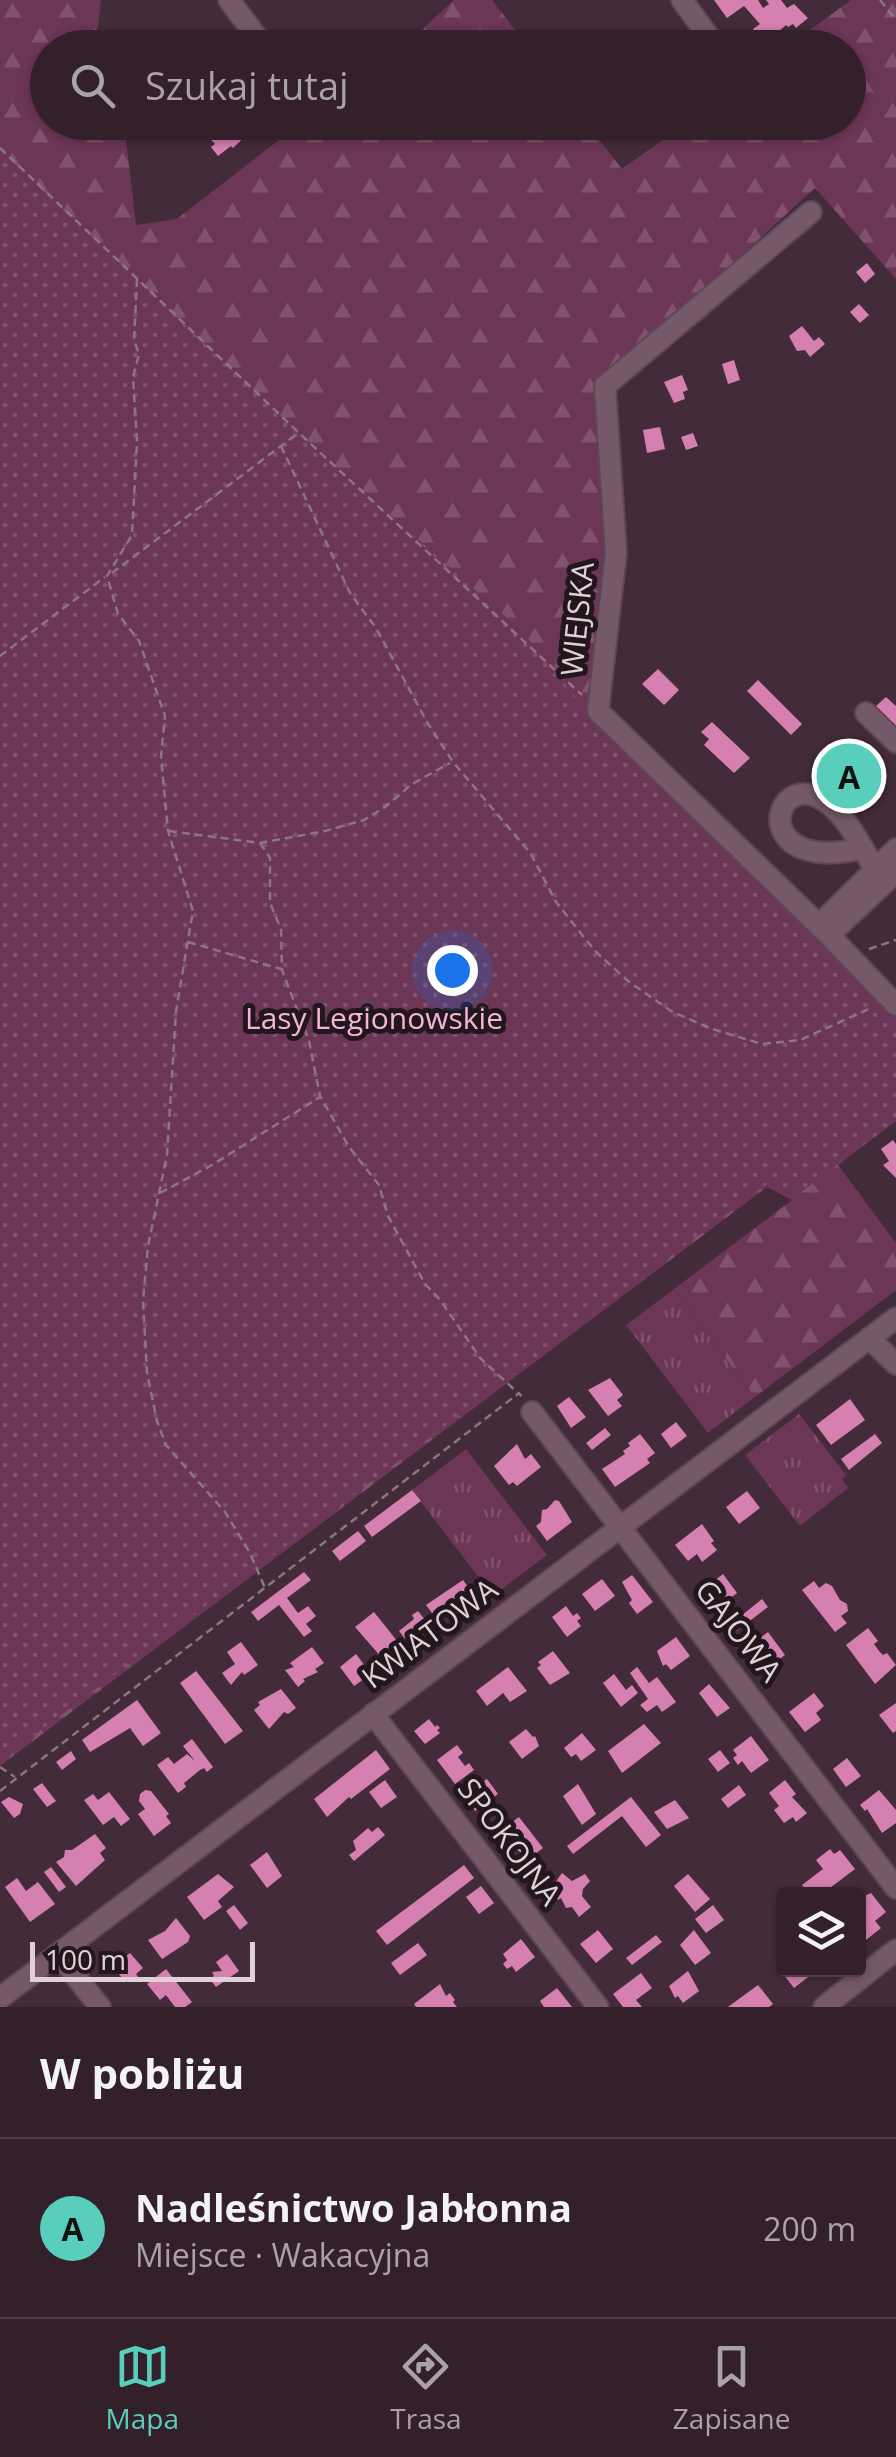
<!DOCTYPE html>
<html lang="pl">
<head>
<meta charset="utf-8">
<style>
  :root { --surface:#33202b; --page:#3e2d37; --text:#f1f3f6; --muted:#a9a3a9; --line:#4e3e47; --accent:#5acebc }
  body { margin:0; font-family:"Open Sans",sans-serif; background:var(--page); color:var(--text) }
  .controls { position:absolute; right:30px; bottom:30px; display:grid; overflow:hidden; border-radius:10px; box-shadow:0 2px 8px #0004 }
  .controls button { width:90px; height:90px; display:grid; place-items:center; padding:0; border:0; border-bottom:2px solid var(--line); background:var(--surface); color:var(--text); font:50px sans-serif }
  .scale { position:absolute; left:30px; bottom:25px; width:225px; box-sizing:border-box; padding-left:10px; border:5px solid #e0d0d8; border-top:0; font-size:28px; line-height:35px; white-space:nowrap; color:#e0d0d8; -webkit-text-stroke:8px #23171e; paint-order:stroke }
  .you { position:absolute; left:452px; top:970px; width:35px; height:35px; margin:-25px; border:8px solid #fff; border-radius:50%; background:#1a73e8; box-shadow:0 0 0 15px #1a73e833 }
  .badge { display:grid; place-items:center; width:65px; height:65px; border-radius:50%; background:var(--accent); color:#111; font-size:32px; font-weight:700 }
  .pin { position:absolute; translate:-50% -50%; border:5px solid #fff; box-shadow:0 2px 10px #0006 }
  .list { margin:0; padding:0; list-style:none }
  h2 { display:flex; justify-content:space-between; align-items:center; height:130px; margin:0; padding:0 40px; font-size:42px }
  h2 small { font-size:32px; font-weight:400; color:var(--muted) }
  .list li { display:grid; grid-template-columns:65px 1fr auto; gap:30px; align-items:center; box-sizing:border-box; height:180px; padding:0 40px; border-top:2px solid var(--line) }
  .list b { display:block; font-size:38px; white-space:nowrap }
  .list p { margin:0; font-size:32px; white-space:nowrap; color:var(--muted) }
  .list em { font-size:32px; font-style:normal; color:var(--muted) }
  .icon { flex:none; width:55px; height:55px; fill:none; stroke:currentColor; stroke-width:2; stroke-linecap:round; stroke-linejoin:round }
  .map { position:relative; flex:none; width:896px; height:2007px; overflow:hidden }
  .search { position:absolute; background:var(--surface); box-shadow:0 2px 8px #0004; left:30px; right:30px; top:30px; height:110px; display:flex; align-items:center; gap:25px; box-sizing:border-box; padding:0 35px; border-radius:55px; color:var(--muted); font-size:38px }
  .sheet { height:310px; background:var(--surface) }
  nav { display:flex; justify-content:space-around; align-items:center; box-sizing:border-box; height:140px; border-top:2px solid var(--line); background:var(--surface); font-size:28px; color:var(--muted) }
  nav a { display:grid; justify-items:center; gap:5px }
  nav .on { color:var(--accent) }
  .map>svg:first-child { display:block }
  .grass { fill:url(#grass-tufts) }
  .forest { fill:url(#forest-firs) }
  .park { fill:url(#park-dots) }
  .building { fill:#d580b1 }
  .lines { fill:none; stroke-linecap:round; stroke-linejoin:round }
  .minor-casing { stroke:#5c4854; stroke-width:24 }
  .path { stroke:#8b7681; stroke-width:2.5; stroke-dasharray:8 5; stroke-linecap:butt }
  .minor { stroke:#765969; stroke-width:20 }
  .labels { text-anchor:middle; stroke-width:10; stroke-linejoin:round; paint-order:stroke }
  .street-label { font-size:30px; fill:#e0d0d8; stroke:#23171e }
  .park-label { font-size:30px; fill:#f6b3d8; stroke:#23171e }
</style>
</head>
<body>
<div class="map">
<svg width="896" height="2007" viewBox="0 0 896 2007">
  <defs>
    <pattern id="grass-tufts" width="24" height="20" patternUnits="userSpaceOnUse" patternTransform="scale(2.5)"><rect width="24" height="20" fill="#6c3656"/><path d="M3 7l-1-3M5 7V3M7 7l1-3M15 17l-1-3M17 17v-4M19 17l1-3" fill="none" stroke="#81526e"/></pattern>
    <pattern id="forest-firs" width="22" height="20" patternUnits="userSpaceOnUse" patternTransform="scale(2.5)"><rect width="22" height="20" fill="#6c3656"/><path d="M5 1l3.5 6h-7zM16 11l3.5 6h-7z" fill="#81526e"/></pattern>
    <pattern id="park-dots" width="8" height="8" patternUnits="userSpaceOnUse" patternTransform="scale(2.5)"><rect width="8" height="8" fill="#6c3656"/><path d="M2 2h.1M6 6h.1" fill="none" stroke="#81526e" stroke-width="1.8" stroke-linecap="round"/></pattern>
  </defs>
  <rect width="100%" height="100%" fill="#442b39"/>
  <path class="grass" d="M674,1289L755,1397L708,1433L626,1325Z
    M799,1414L846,1475L842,1479L848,1488L800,1526L745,1455Z
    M466,1449L547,1555L493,1596L412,1490Z"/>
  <path class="forest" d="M0,0H101L96,42L98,47L48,48V122L124,123L136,225L177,219L301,123H586L622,169L686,123L848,122V48L787,47L851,0H896V279L815,188L599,386L611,541L592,689L896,1121L838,1165L896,1243V1290L755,1397L674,1289L792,1200L767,1187L0,1766Z
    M454,0H492L528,47H403Z"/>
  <path class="park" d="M0,150L316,449L522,631L583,706L708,823L896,1017V1121L800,1193L767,1184L0,1761Z"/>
  <path class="building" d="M714,0H758L763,8L769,4L766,0H781L787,8L794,4L808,18L796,28L793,24L788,27L786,25L764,45L753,29L760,24L744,6L727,18Z
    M207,122H215L219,128L226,122H244L251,131L233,148L231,146L218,156L211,147L215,144L200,128Z
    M867,263L875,274L865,283L856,272Z
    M859,304L869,315L860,323L850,312Z
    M802,326L814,341L819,337L825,344L810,357L805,350L797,351L789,336Z
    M734,360L740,380L728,384L722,364Z
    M682,375L688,390L683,392L685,399L674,403L664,382Z
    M660,427L665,449L647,453L643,430Z
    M693,433L698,446L686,450L681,437Z
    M658,669L679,690L664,705L642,684Z
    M758,680L802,724L791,735L747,691Z
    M886,697L896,706V728L875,707Z
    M712,722L750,758L734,773L704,745L709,739L701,732Z
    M840,742L862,769L865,767L883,786L859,810L843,794V788L832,782L816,766Z
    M893,1140L896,1144V1178L883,1165L889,1161L881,1149Z
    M610,1378L623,1395L617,1400L622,1406L608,1416L588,1390Z
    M569,1397L586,1417L571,1428L557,1406Z
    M850,1399L865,1420L831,1445L816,1425Z
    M676,1422L687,1436L671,1448L661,1434Z
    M605,1428L611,1435L592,1450L586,1443Z
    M640,1434L655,1453L647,1459L650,1463L615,1487L602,1469L625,1454L623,1451L630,1446L628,1443Z
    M875,1434L882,1443L849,1470L841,1459Z
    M517,1444L525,1459L531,1454L541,1467L517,1486L513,1482L509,1485L494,1466Z
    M412,1490L421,1501L372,1537L364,1526Z
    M747,1491L760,1508L739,1524L726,1507Z
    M555,1500L559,1501L572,1522L547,1541L536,1526L541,1522L542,1510L547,1509Z
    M702,1524L714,1541L711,1543L717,1550L702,1562L697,1554L688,1561L675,1545Z
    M358,1531L366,1541L340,1561L332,1551Z
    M304,1572L311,1580L287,1598L298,1613L308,1606L316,1616L306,1624L312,1631L304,1637L279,1605L258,1621L251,1612Z
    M723,1574L737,1593L711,1613L706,1602L697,1594Z
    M632,1575L653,1602L637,1614L629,1603L632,1600L622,1582Z
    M602,1579L615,1596L595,1611L582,1594Z
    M463,1580L474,1595L456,1605L439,1622L426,1605Z
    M814,1581L819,1588L826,1583L832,1586L840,1600L847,1604L848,1611L841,1616L847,1623L835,1632L802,1590Z
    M762,1599L768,1607L730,1636L725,1629Z
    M566,1606L573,1616L577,1613L581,1618L577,1621L581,1626L567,1637L552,1617Z
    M418,1611L431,1627L410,1645L399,1631L414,1619L412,1615Z
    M374,1612L402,1647L390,1657L387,1653L382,1658L355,1627Z
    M868,1628L878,1641L874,1644L879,1651L883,1655L887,1653L896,1665L875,1684L846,1645Z
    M768,1632L785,1655L765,1670L748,1647Z
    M676,1637L690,1656L671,1670L666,1664L663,1666L657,1651Z
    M241,1642L258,1665L244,1675L242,1672L231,1685L222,1673L235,1664L227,1652Z
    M312,1647L324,1663L315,1669L318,1672L303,1679L305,1681L298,1687L285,1670L294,1667L290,1663Z
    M553,1651L570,1673L550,1685L537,1668L541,1665L538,1662Z
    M356,1654L371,1674L354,1686L340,1667Z
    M508,1667L527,1691L510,1702L503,1693L487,1706L476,1691Z
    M637,1667L649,1683L657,1677L676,1702L662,1712L657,1705L647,1712L640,1705L648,1699L630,1673Z
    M196,1671L243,1731L225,1744L180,1683Z
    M614,1674L626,1690L632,1685L638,1693L621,1707L603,1683Z
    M709,1684L730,1708L717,1717L699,1693Z
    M281,1689L296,1708L288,1714L284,1712L269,1729L254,1710L260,1705L258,1702Z
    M814,1693L824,1706L816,1713L821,1720L805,1732L789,1712Z
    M137,1700L161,1733L143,1746L130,1728L90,1752L82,1740Z
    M896,1703V1731L893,1733L879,1715Z
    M429,1719L435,1727L437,1725L440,1728L437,1730L440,1733L425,1744L414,1731Z
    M644,1724L661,1743L622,1773L608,1751Z
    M526,1729L533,1737L535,1736L539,1746L522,1759L509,1742Z
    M582,1733L596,1750L581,1761L576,1754L571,1757L564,1748Z
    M751,1736L769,1760L751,1773L742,1761L738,1765L733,1758L737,1755L733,1750Z
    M192,1739L213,1767L207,1772L204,1768L200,1770L184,1783L186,1787L178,1793L157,1765L168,1757L174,1764L187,1754L195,1761L183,1746Z
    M457,1745L463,1753L458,1757L465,1766L469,1763L474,1770L455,1784L437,1760Z
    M376,1750L390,1769L351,1799L349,1797L327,1817L314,1799Z
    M720,1750L730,1763L718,1772L708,1759Z
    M71,1751L76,1759L62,1770L56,1762Z
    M847,1758L861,1776L846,1787L833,1769Z
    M487,1779L498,1794L475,1811L462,1789L472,1781L476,1786Z
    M385,1780L397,1797L381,1808L369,1792Z
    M785,1780L796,1794L792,1797L807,1813L796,1822L793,1817L784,1823L774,1810L779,1806L769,1793Z
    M42,1783L56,1801L47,1807L33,1789Z
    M578,1784L596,1814L582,1825L563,1796Z
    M739,1785L746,1795L728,1808L721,1799Z
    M145,1790L151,1791L169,1814L166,1816L171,1823L154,1836L138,1814L145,1809L139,1801L140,1794Z
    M879,1790L896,1810V1823L882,1833L867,1809L865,1811L860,1805Z
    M109,1792L130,1819L121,1826L114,1817L103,1825L84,1800L93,1794L98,1800Z
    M9,1797L23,1804L20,1814L14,1818L1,1802Z
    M631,1797L661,1835L646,1847L622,1816L573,1854L567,1846Z
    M675,1800L689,1818L667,1829L654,1812Z
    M519,1817L543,1848L527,1860L517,1849L520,1847L512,1835L505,1841L499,1832Z
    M378,1827L385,1835L354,1861L349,1855L356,1850L353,1841L368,1828L372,1832Z
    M95,1834L106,1848L100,1853L105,1860L76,1886L56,1862L64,1857L65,1850H72Z
    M830,1849L834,1854L840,1850L855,1869L822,1894H809L802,1885L823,1869L816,1860Z
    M267,1852L282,1876L267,1888L250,1865Z
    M464,1865L474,1878L387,1945L376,1931Z
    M51,1867L66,1887L59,1892L44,1872Z
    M562,1873L572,1881L585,1874L590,1881L583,1889L582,1896L591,1907L579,1917L572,1907L566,1908L561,1898L558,1900L550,1890Z
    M218,1874L234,1887L218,1901L222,1907L204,1920L187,1897Z
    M688,1874L710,1899L695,1912L674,1886Z
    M17,1878L26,1891L38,1882L55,1904L30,1922L5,1887Z
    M481,1886L494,1903L479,1914L466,1897Z
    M871,1893L886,1912L875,1921L881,1928L866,1940L858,1934V1899Z
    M234,1905L248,1923L240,1930L226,1911Z
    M713,1905L724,1920L706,1933L695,1919Z
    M176,1918L190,1936L188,1942L162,1959L148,1940L165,1931Z
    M598,1930L613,1949L596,1963L580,1944Z
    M694,1930L711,1953L695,1965L680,1945Z
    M656,1935L662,1942L632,1965L626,1958Z
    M521,1939L535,1957L516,1972L512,1966L507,1969L503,1964L507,1960L503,1954Z
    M418,1943L427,1955L400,1975L391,1963Z
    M130,1953L143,1968L136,1974L138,1977L125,1982L113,1966Z
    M227,1954L239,1971L216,1987L210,1979L214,1976L212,1972L222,1971L216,1962Z
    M166,1969L192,2002L185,2007H175L166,1995L160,2000L147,1984Z
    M780,1970H808L812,1974L794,1988Z
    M688,1971L699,1991L683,2003L678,1996L675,1998L669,1986Z
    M641,1973L652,1988L636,2000L642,2007H623L613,1994Z
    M440,1984L446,1996L450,1993L455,2000L453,2002L457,2007H416L414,2004Z
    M758,1985L773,2004L769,2007H728Z
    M557,1988L572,2007H544L540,2001Z"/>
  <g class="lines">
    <g class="minor-casing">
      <path id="minor" d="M229,0L265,48
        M682,0L717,48
        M811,212L605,386L616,553L598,711L829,935L896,1005
        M866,713L896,742
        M863,848C747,876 771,766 825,801C847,816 862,847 875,870
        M819,925L896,849
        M829,935L896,872
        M869,1338L896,1364
        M532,1412L896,1888
        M373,1714L598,2007
        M58,1954L100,2007
        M0,1998L896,1318
        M824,2007L896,1950"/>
    </g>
    <path class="path" d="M880,0L896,20
      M0,148L299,433L582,695
      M137,279L134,340L139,354L133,377L137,442L132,535L107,576L118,614L139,641L165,716L161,757L168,831L193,911L176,1011L167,1155L148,1246L143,1301L147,1373L157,1421L166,1445L225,1512L250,1553L265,1588
      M281,446L350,593L376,628L427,722L453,762L531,854L556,902L595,951L628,981L671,1011L709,1028L762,1044L800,1040L871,1008
      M112,573L297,434
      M0,656L105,577
      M169,831L260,843L325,831L364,820L385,807L412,784L450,763
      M260,843L270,858V903L281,929L282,970L309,1041L320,1096L349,1147L379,1185L388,1216L425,1284L441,1301L480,1358L517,1392
      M188,942L281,969
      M869,949L896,940
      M160,1193L212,1165L320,1097
      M0,1767L15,1777
      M0,1791L519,1393L522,1397"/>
    <use href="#minor" class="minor"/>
  </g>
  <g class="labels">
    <g class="street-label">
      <text transform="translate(578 619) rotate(-84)" y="10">WIEJSKA</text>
      <text transform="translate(738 1631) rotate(52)" y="10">GAJOWA</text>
      <text transform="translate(430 1634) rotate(-37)" y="10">KWIATOWA</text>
      <text transform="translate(509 1842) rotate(53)" y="10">SPOKOJNA</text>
    </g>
    <g class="park-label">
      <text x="374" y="1029">Lasy Legionowskie</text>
    </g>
  </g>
</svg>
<div class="controls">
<button><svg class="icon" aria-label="layers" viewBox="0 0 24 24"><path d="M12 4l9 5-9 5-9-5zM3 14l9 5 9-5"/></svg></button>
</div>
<div class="scale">100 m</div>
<div class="you"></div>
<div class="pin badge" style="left:849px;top:776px">A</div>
<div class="search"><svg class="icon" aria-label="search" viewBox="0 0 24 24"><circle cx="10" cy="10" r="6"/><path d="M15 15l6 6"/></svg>Szukaj tutaj</div>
</div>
<section class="sheet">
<h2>W pobliżu<small></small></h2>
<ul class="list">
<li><span class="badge">A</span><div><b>Nadleśnictwo Jabłonna</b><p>Miejsce · Wakacyjna</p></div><em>200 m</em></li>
</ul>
</section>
<nav>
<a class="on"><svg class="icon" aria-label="map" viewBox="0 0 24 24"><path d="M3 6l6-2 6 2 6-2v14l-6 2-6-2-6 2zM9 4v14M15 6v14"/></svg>Mapa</a>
<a><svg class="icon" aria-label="directions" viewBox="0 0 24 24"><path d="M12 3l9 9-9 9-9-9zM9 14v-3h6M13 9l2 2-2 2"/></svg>Trasa</a>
<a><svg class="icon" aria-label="saved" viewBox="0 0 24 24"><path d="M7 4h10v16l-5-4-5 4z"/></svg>Zapisane</a>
</nav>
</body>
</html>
